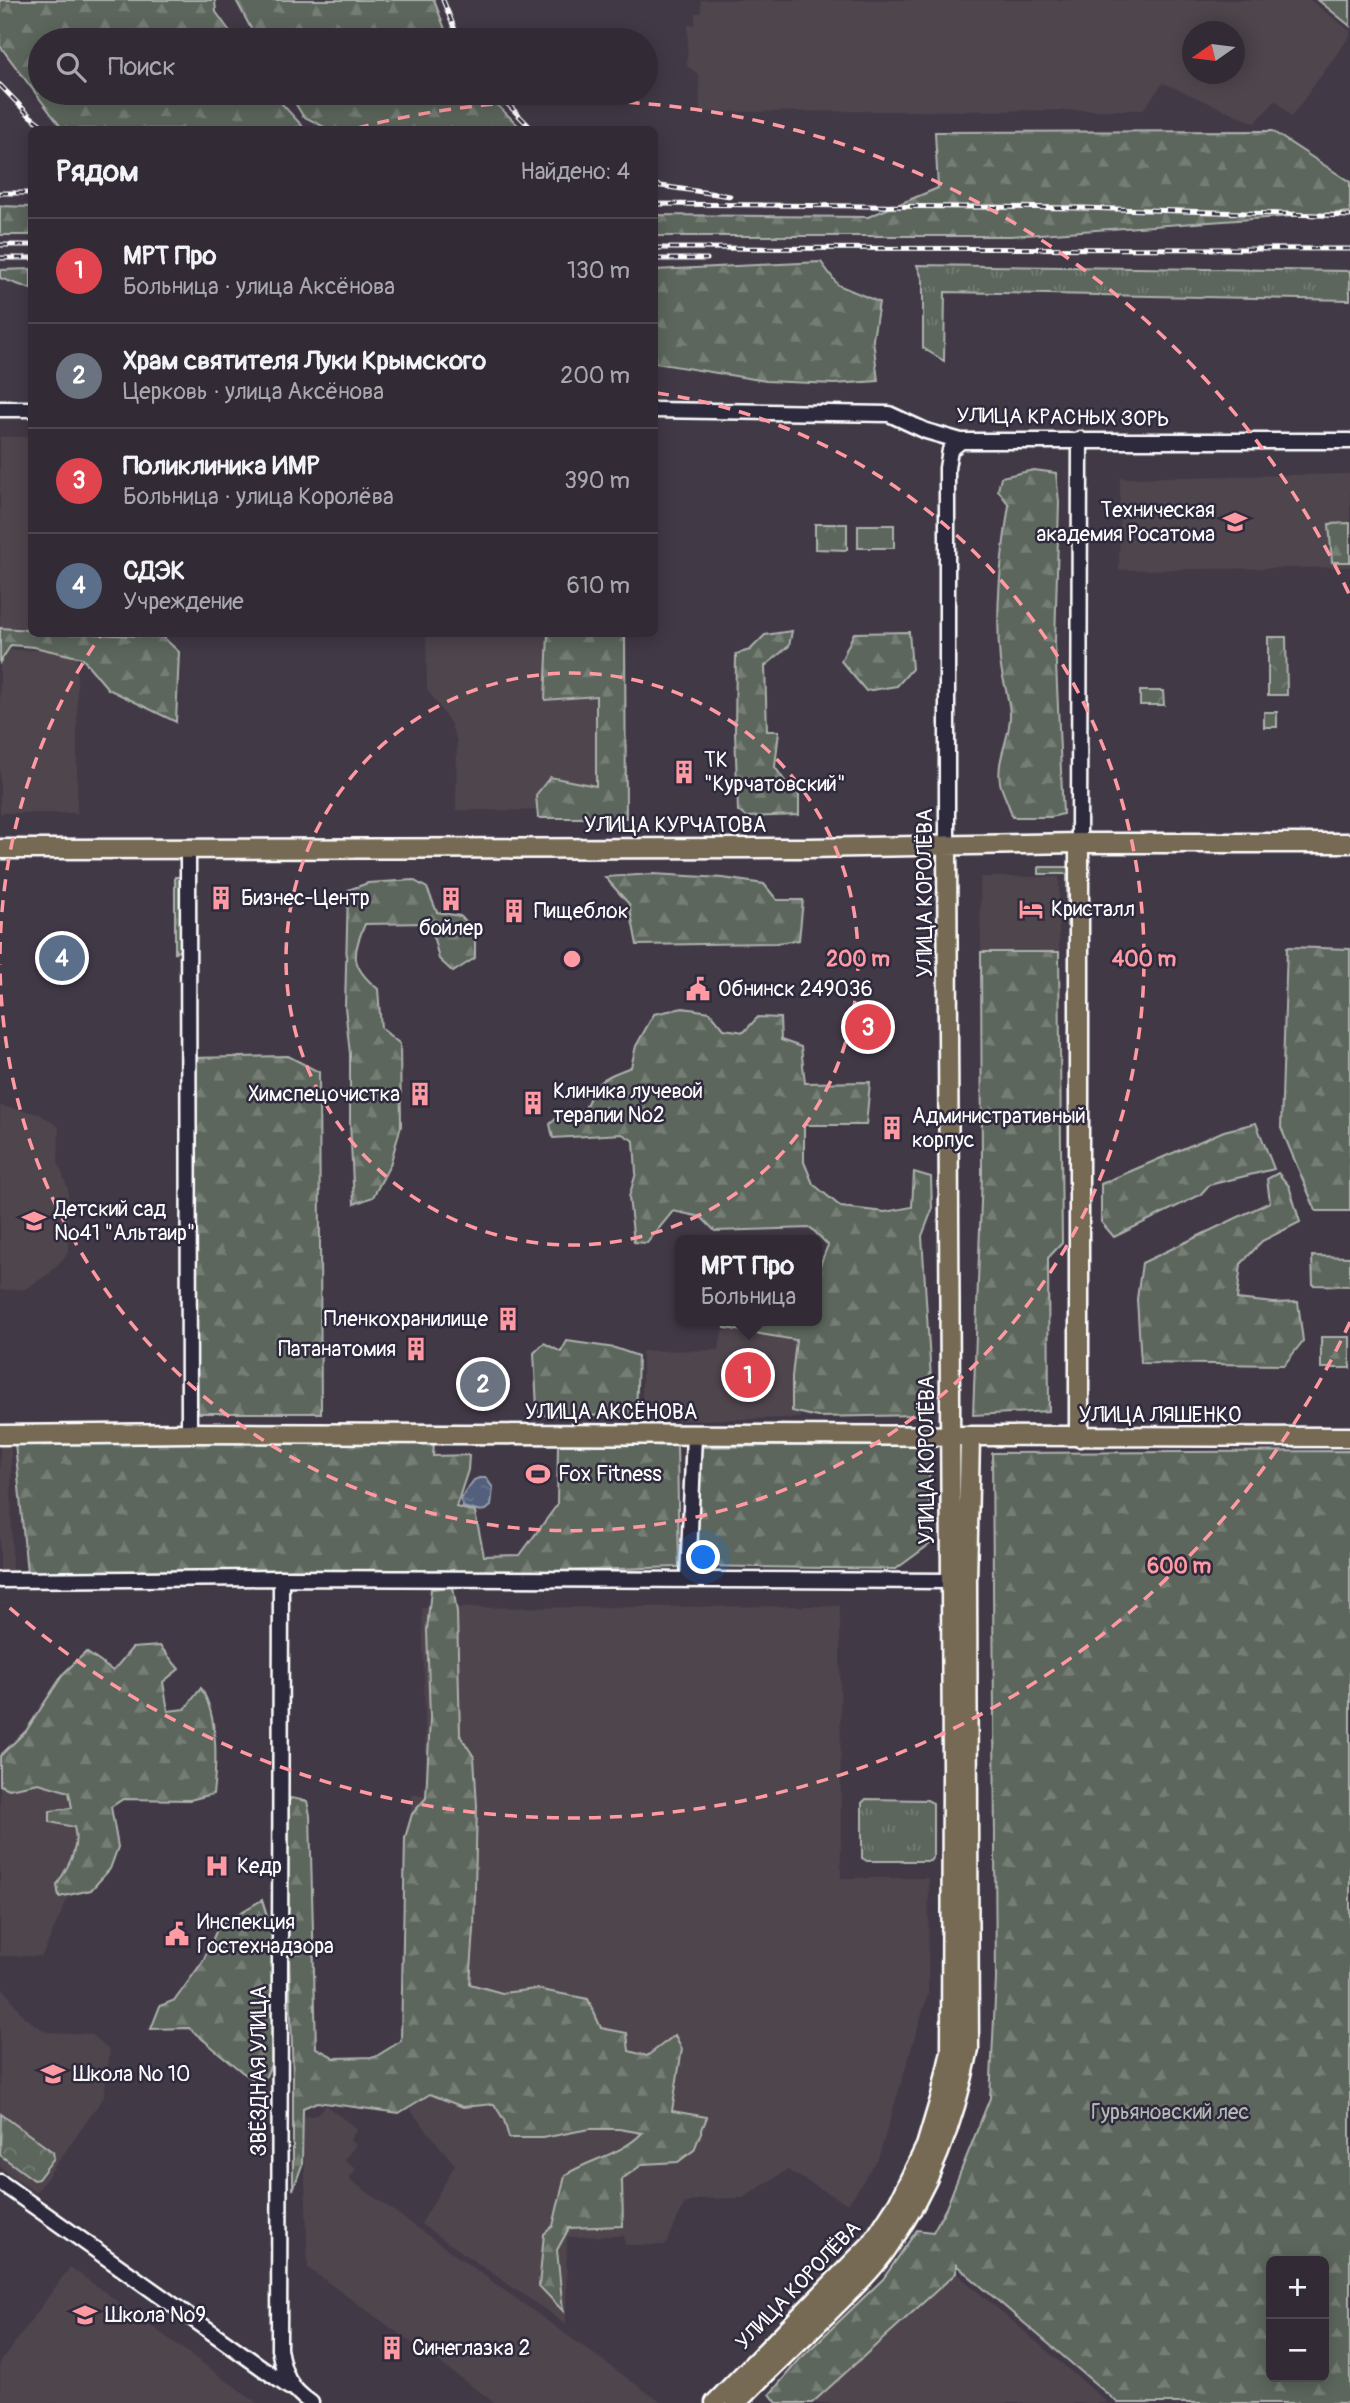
<!DOCTYPE html>
<html lang="ru">
<head>
<meta charset="utf-8">
<style>
  :root { --surface:#322b35; --page:#3a333d; --text:#f1f3f6; --muted:#a8a7ad; --line:#4d4750; --accent:#ff9aa2 }
  body { margin:0; font-family:Pangolin,sans-serif; background:var(--page); color:var(--text) }
  .controls { position:absolute; right:21px; bottom:21px; display:grid; overflow:hidden; border-radius:10px; box-shadow:0 4px 18px #0003 }
  .controls button { width:63px; height:63px; display:grid; place-items:center; padding:0; border:0; border-bottom:2px solid var(--line); background:var(--surface); color:var(--text); font:35px sans-serif }
  .compass { position:absolute; left:1182px; top:21px; width:63px; height:63px; border-radius:50%; background:var(--surface); box-shadow:0 4px 18px #0003; rotate:256deg }
  .you { position:absolute; left:704px; top:1558px; width:24px; height:24px; margin:-18px; border:5px solid #fff; border-radius:50%; background:#1a73e8; box-shadow:0 0 0 10px #1a73e833 }
  .badge { display:grid; place-items:center; width:46px; height:46px; border-radius:50%; background:var(--accent); color:#fff; font-size:23px; font-weight:700 }
  .pin { position:absolute; translate:-50% -50%; border:4px solid #fff; box-shadow:0 2px 7px #0006 }
  .popup { position:absolute; left:675px; top:1235px; width:147px; height:91px; box-sizing:border-box; display:grid; place-content:center; border-radius:10px; background:var(--surface); filter:drop-shadow(0 2px 5px #0005); font-size:23px; white-space:nowrap; color:var(--muted) }
  .popup b { font-size:26px; color:var(--text) }
  .popup::after { content:''; position:absolute; left:50%; top:100%; margin-left:-14px; border:14px solid transparent; border-top-color:var(--surface) }
  .list { margin:0; padding:0; list-style:none }
  h2 { display:flex; justify-content:space-between; align-items:center; height:91px; margin:0; padding:0 28px; font-size:30px }
  h2 small { font-size:23px; font-weight:400; color:var(--muted) }
  .list li { display:grid; grid-template-columns:46px 1fr auto; gap:21px; align-items:center; box-sizing:border-box; height:105px; padding:0 28px; border-top:2px solid var(--line) }
  .list b { display:block; font-size:26px; white-space:nowrap }
  .list p { margin:0; font-size:23px; white-space:nowrap; color:var(--muted) }
  .list em { font-size:23px; font-style:normal; color:var(--muted) }
  .icon { flex:none; width:38px; height:38px; fill:none; stroke:currentColor; stroke-width:2; stroke-linecap:round; stroke-linejoin:round }
  .map { position:relative; flex:none; width:1350px; height:2403px; overflow:hidden }
  .search { position:absolute; background:var(--surface); box-shadow:0 4px 18px #0003; left:28px; top:28px; width:630px; height:77px; display:flex; align-items:center; gap:18px; box-sizing:border-box; padding:0 24px; border-radius:38px; color:var(--muted); font-size:26px }
  .panel { position:absolute; background:var(--surface); box-shadow:0 4px 18px #0003; left:28px; top:126px; width:630px; height:511px; border-radius:10px }
  .map>svg:first-child { display:block }
  .built { fill:#50444e; fill-rule:evenodd }
  .grass { fill:url(#grass-tufts); stroke:#adb2ad; stroke-width:2 }
  .forest { fill:url(#forest-firs); stroke:#adb2ad; stroke-width:2; fill-rule:evenodd }
  .park { fill:url(#park-crowns); stroke:#adb2ad; stroke-width:2 }
  .pitch { fill:#5b665b; stroke:#adb2ad; stroke-width:2 }
  .water { fill:url(#water-ripples); stroke:#98a0b1; stroke-width:2 }
  .lines { fill:none; stroke-linecap:round; stroke-linejoin:round }
  .minor-casing { stroke:#fff; stroke-width:19 }
  .major-casing { stroke:#fff; stroke-width:23 }
  .minor { stroke:#2f2a3d; stroke-width:14 }
  .major { stroke:#766a54; stroke-width:18 }
  .rail-casing { stroke:#fff; stroke-width:5 }
  .rail { stroke:#2f2a3d; stroke-width:2.5; stroke-dasharray:8; stroke-linecap:butt }
  .ring { fill:none; stroke:#ff9aa2; stroke-width:3.5; stroke-dasharray:12 9 }
  .labels { text-anchor:middle; stroke-width:5; stroke-linejoin:round; paint-order:stroke }
  .street-label { font-size:21px; fill:#fff; stroke:#2f2a3d }
  .poi-label { font-size:21px; fill:#fff; stroke:#2f2a3d; text-anchor:start }
  .park-label { font-size:21px; fill:#b5bab5; stroke:#2f2a3d }
  .centre { fill:#ff9aa2; stroke:#2f2a3d; stroke-width:3.5 }
  .ring-label { font-size:21px; text-anchor:middle; font-weight:bold; fill:#ff9aa2; stroke:#2f2a3d; stroke-width:5; stroke-linejoin:round; paint-order:stroke }
</style>
</head>
<body>
<div class="map">
<svg width="1350" height="2403" viewBox="0 0 1350 2403">
  <defs>
    <pattern id="grass-tufts" width="24" height="20" patternUnits="userSpaceOnUse" patternTransform="scale(1.75)"><rect width="24" height="20" fill="#5b665b"/><path d="M3 7l-1-3M5 7V3M7 7l1-3M15 17l-1-3M17 17v-4M19 17l1-3" fill="none" stroke="#747d74"/></pattern>
    <pattern id="forest-firs" width="22" height="20" patternUnits="userSpaceOnUse" patternTransform="scale(1.75)"><rect width="22" height="20" fill="#5b665b"/><path d="M5 1l3.5 6h-7zM16 11l3.5 6h-7z" fill="#747d74"/></pattern>
    <pattern id="park-crowns" width="20" height="18" patternUnits="userSpaceOnUse" patternTransform="scale(1.75)"><rect width="20" height="18" fill="#5b665b"/><path d="M2 6a3 3 0 1 1 6 0M12 15a3 3 0 1 1 6 0" fill="none" stroke="#747d74"/></pattern>
    <pattern id="water-ripples" width="26" height="14" patternUnits="userSpaceOnUse" patternTransform="scale(1.75)"><rect width="26" height="14" fill="#53617d"/><path d="M2 4q2-2 4 0t4 0M15 11q2-2 4 0t4 0" fill="none" stroke="#6d7990"/></pattern>
  </defs>
  <rect width="100%" height="100%" fill="#423947"/>
  <filter id="ink" filterUnits="userSpaceOnUse"><feTurbulence type="fractalNoise" baseFrequency=".0143" numOctaves="2"/><feDisplacementMap in="SourceGraphic" scale="14" xChannelSelector="R" yChannelSelector="G"/><feConvolveMatrix kernelMatrix="1 2 1 2 8 2 1 2 1" color-interpolation-filters="sRGB"/></filter>
  <g filter="url(#ink)">
    <path class="built" d="M701,0H1310L1350,31V36L1291,117L1276,100L1255,123L1163,83L1143,110L700,112L699,75L687,66L688,25H695V13H701ZM1192,32H1234V74H1192Z
      M0,437H31V628L0,627Z
      M1350,474V567L1119,570L1120,478Z
      M426,634H623L621,811L456,810L457,742L451,724L427,689Z
      M0,650H77V813H0Z
      M980,877H1059V952H981Z
      M0,1106L40,1114L59,1127L58,1162L68,1189V1253L49,1274L25,1289L4,1290H0Z
      M800,1329V1418L642,1421V1351L719,1350L722,1331Z
      M0,1442H11L12,1572H0Z
      M840,1606L841,1878H929L928,1994L878,2159L848,2204L787,2170L743,2198L701,2199L684,2204L666,2245H625L624,2236L567,2237L566,2324L421,2224L455,2165L411,2111V1795H427L422,1608Z
      M82,1744L104,1817L42,1956H0V1774Z
      M0,1984L24,2017L46,2032L91,2034L110,2050L104,2097L36,2193L0,2167Z
      M325,2105L357,2129L350,2140L356,2145L344,2160L356,2169L349,2179L662,2403H495L308,2268L303,2117L317,2115Z
      M70,2267L227,2381L257,2403H0V2363Z
      M956,2273L1108,2403H812Z"/>
    <path class="grass" d="M917,265L1350,271V300L945,292L944,361L923,348V281Z
      M1039,867H1068L1069,926H1067V874H1039Z
      M175,877H184L183,948L175,953Z
      M866,1799L927,1800L933,1803V1857L930,1861H867L862,1858V1803Z"/>
    <path class="forest" d="M0,0H215L216,12L236,40H40V93H272L305,129H66L61,127L0,46Z
      M236,0H434L449,40H257Z
      M1318,0H1350V26Z
      M289,93H485L522,129H328L303,116Z
      M1272,131L1350,182V212L1011,236H655V215L868,217L938,188L935,132Z
      M0,206L31,207V235H0Z
      M821,262L838,285L879,302L873,339L878,381L834,384L766,381L655,363V270Z
      M31,269V289L0,278V270Z
      M1034,470L1056,473L1059,502L1055,643L1063,814L1051,817H1012C1010,805 1001,791 1000,782C996,758 1011,737 1010,714C1009,696 1002,678 1000,661C995,608 1001,558 1009,505L998,490L1001,477Z
      M1350,523V562H1332L1329,524Z
      M0,628L31,630L32,634H93L163,637L179,652L176,722L108,689L82,658L34,647L11,645L0,662Z
      M792,631L789,646L765,666L767,731H779L775,767L787,784L799,787V815L746,817L738,811L735,731L736,654L750,650L765,635Z
      M909,632L912,669L897,686L866,691L841,661L854,633Z
      M548,634H625L626,818H538L536,795L550,777L596,786V696L545,700Z
      M653,874L723,878L764,884L777,900H803L799,940L776,943L637,945L629,904L605,877Z
      M413,880L427,888L437,912L460,916L475,929V958L453,972L439,959L430,923L365,924C351,955 351,967 378,989L381,1028L400,1044L401,1126L390,1165L373,1197L354,1204L350,1122V1054L345,1007L348,890L368,883Z
      M1287,947L1350,949V1211H1316L1281,1128Z
      M981,952H1059L1062,1243L1048,1258L1049,1411L973,1415L982,1175Z
      M683,1008L710,1012L724,1029L744,1032L758,1017L780,1018L781,1040L801,1047L805,1083L870,1082L866,1125H804V1162L813,1184L841,1207L885,1212L912,1207L914,1172L931,1177L932,1210L922,1236L932,1395L919,1415L817,1417L792,1411V1377L796,1340L725,1328V1321H816V1275L828,1245L811,1228L715,1231L701,1217L673,1211L647,1243L634,1242L629,1197L636,1173L634,1141L622,1134L553,1138L550,1124L559,1116L584,1111C596,1080 600,1079 631,1067L636,1046L654,1014Z
      M288,1056L319,1072L321,1413H198L190,1058Z
      M1256,1123L1274,1169L1209,1185L1200,1195L1114,1237L1101,1222V1184L1224,1131Z
      M1278,1173L1289,1186L1300,1222L1262,1241L1241,1264L1237,1299L1274,1303L1298,1302L1303,1341L1284,1365L1141,1363L1137,1299L1142,1263L1270,1202L1267,1179Z
      M1312,1256L1350,1257V1286L1313,1285Z
      M1321,1337H1350V1368H1321Z
      M567,1341L615,1348L638,1356L636,1416L540,1415L537,1408L534,1353L544,1343L561,1352Z
      M15,1443H434L433,1456L469,1455L468,1470L456,1507L475,1512L484,1556L520,1555L557,1505L558,1445H677L679,1567L555,1571L27,1573Z
      M929,1444L930,1544L896,1569L695,1566L700,1447Z
      M1350,1451V2403H1118L956,2265V2273L812,2403H777L770,2394L799,2360L883,2279L917,2230L933,2232L946,2208L990,2098L996,1979L992,1453ZM1271,2261H1324V2377H1271Z
      M453,1587L457,1612L460,1735L474,1757L477,1806L474,1930L470,1984L502,1993L536,1989L588,1999L601,2028L627,2033L629,2051L647,2056L675,2035L682,2049L672,2111L707,2117L694,2150L678,2162L643,2164L622,2179L623,2226L569,2228L557,2250L563,2311L539,2286L544,2234L553,2226L565,2175C590,2159 621,2155 642,2133L619,2129H589L543,2138H509L504,2120L494,2104L463,2107L430,2094L399,2113L317,2102L303,2108L302,2165L293,2190V2076L284,1809L291,1798L307,1801L310,1815L316,2048L335,2058L375,2057L401,2041L405,1838L412,1814L426,1798L430,1718L427,1630L431,1589Z
      M160,1646L179,1669L163,1682L168,1711L185,1709L201,1688C218,1716 217,1762 213,1794L190,1800L123,1799L111,1807L118,1847L110,1869L91,1890L59,1897L57,1885C68,1866 80,1849 74,1827L50,1822V1811L72,1808L69,1792L39,1783L9,1789L0,1785V1756L26,1731L64,1673L86,1652L113,1671L132,1648Z
      M262,1900L274,1939L277,2051L262,2085L242,2072L189,2028L151,2029L160,2006L175,2000L203,1961L219,1925Z"/>
    <path class="park" d="M815,524H847V550L815,549Z
      M1268,637H1286L1287,695H1268Z
      M1140,691H1163L1164,705H1140Z
      M1,2114L53,2152L54,2158L38,2179L34,2180L0,2155Z"/>
    <path class="pitch" d="M858,525H894V548H858Z
      M1277,712V727H1264V712Z"/>
    <path class="water" d="M479,1478H486L493,1488L491,1506L486,1510L477,1511L463,1507L460,1499L474,1480Z"/>
    <g class="lines">
      <g class="minor-casing">
        <path id="minor" d="M0,409H32
          M654,410L889,414L926,431L961,441H1350
          M1079,843L1080,439
          M947,846V468L950,450L961,441
          M188,848L189,1433
          M281,1578L279,2349C284,2375 288,2387 311,2403
          M0,1580L281,1578L950,1581
          M688,1580L694,1435
          M0,2182L289,2387"/>
      </g>
      <g class="major-casing">
        <path id="major" d="M1079,843V1437
          M0,849L808,848L1079,843H1350
          M0,1435L189,1433L1350,1437
          M715,2403L872,2243L898,2203L926,2146L941,2096L951,2051L952,1768L947,846
          M736,2403C766,2372 797,2343 828,2313C848,2293 870,2273 886,2250C930,2188 954,2123 969,2049L967,1581L970,1437"/>
      </g>
      <use href="#minor" class="minor"/>
      <use href="#major" class="major"/>
      <g class="rail-casing">
        <path id="rail" d="M443,0L459,40
          M0,85L30,116L48,130
          M497,93L533,130
          M654,185L730,196
          M0,193H32
          M654,204L1082,208L1350,216
          M0,245H32
          M654,248L1350,249
          M0,258H32
          M654,259H707"/>
      </g>
      <use href="#rail" class="rail"/>
    </g>
  </g>
  <g class="ring">
    <circle cx="572" cy="959" r="286"/>
    <path d="M0 954A572 572 0 0 1 101 635M657 393A572 572 0 1 1 0 964"/>
    <path d="M1350 1322A858 858 0 0 1 3 1602M357 128A858 858 0 0 1 1350 596"/>
  </g>
  <defs>
    <g id="university-bare" transform="scale(1.89)"><path d="M0-5L7-2L0 1L-7-2ZM-4 1L0 2.5L4 1V4Q0 6-4 4Z" fill="#ff9aa2" stroke="#2f2a3d" stroke-width="2.5" paint-order="stroke"/></g>
    <g id="building-bare" transform="scale(1.89)"><path d="M-4-6H4V6H1V3H-1V6H-4ZM-2.5-4.3h1.7v1.8h-1.7ZM.8-4.3h1.7v1.8H.8ZM-2.5-1h1.7V.8h-1.7ZM.8-1h1.7V.8H.8Z" fill="#ff9aa2" stroke="#2f2a3d" stroke-width="2.5" paint-order="stroke"/></g>
    <g id="hotel-bare" transform="scale(1.89)"><path d="M-6-4.5h1.5V1H6V5H4.5V3h-9V5H-6ZM-4 0a1.8 1.8 0 1 1 3.6 0ZM.5 0V-2.5h3Q6-2.5 6 0Z" fill="#ff9aa2" stroke="#2f2a3d" stroke-width="2.5" paint-order="stroke"/></g>
    <g id="civic-bare" transform="scale(1.89)"><path d="M-.6-6.5H3V-4.5H.6V-3L4-1V1h2V6H-6V1h2V-1L-.6-3ZM-1.2 2.5V6h2.4V2.5Z" fill="#ff9aa2" stroke="#2f2a3d" stroke-width="2.5" paint-order="stroke"/></g>
    <g id="school-bare" transform="scale(1.89)"><path d="M0-5L7-2L0 1L-7-2ZM-4 1L0 2.5L4 1V4Q0 6-4 4Z" fill="#ff9aa2" stroke="#2f2a3d" stroke-width="2.5" paint-order="stroke"/></g>
    <g id="stadium-bare" transform="scale(1.89)"><path d="M0-5a6.5 5 0 1 0 0 10a6.5 5 0 1 0 0-10ZM-3.5-1.8h7v3.6h-7Z" fill="#ff9aa2" stroke="#2f2a3d" stroke-width="2.5" paint-order="stroke"/></g>
    <g id="hospital-bare" transform="scale(1.89)"><path d="M-5-5h3v3.5h4V-5h3V5h-3V1.5h-4V5h-3Z" fill="#ff9aa2" stroke="#2f2a3d" stroke-width="2.5" paint-order="stroke"/></g>
  </defs>
  <g fill-rule="evenodd">
    <use href="#university-bare" x="1235" y="522"/>
    <use href="#building-bare" x="684" y="772"/>
    <use href="#building-bare" x="221" y="898"/>
    <use href="#building-bare" x="451" y="899"/>
    <use href="#hotel-bare" x="1031" y="909"/>
    <use href="#building-bare" x="514" y="911"/>
    <use href="#civic-bare" x="698" y="989"/>
    <use href="#building-bare" x="420" y="1094"/>
    <use href="#building-bare" x="533" y="1103"/>
    <use href="#building-bare" x="892" y="1128"/>
    <use href="#school-bare" x="34" y="1221"/>
    <use href="#building-bare" x="508" y="1319"/>
    <use href="#building-bare" x="416" y="1349"/>
    <use href="#stadium-bare" x="538" y="1474"/>
    <use href="#hospital-bare" x="217" y="1866"/>
    <use href="#civic-bare" x="177" y="1934"/>
    <use href="#school-bare" x="53" y="2074"/>
    <use href="#school-bare" x="85" y="2315"/>
    <use href="#building-bare" x="392" y="2348"/>
  </g>
  <g class="labels">
    <g class="street-label">
      <text transform="translate(1063 417) rotate(1)" y="7">УЛИЦА КРАСНЫХ ЗОРЬ</text>
      <text x="675" y="832">УЛИЦА КУРЧАТОВА</text>
      <text transform="translate(925 893) rotate(-90)" y="7">УЛИЦА КОРОЛЁВА</text>
      <text x="611" y="1419">УЛИЦА АКСЁНОВА</text>
      <text x="1160" y="1422">УЛИЦА ЛЯШЕНКО</text>
      <text transform="translate(927 1460) rotate(-90)" y="7">УЛИЦА КОРОЛЁВА</text>
      <text transform="translate(259 2071) rotate(-90)" y="7">ЗВЁЗДНАЯ УЛИЦА</text>
      <text transform="translate(798 2285) rotate(-46)" y="7">УЛИЦА КОРОЛЁВА</text>
    </g>
    <g class="poi-label">
      <text x="1215" y="517" text-anchor="end">Техническая<tspan x="1215" dy="24">академия Росатома</tspan></text>
      <text x="704" y="767">ТК<tspan x="704" dy="24">"Курчатовский"</tspan></text>
      <text x="241" y="905">Бизнес-Центр</text>
      <text x="1051" y="916">Кристалл</text>
      <text x="534" y="918">Пищеблок</text>
      <text x="451" y="935" text-anchor="middle">бойлер</text>
      <text x="718" y="996">Обнинск 249036</text>
      <text x="553" y="1098">Клиника лучевой<tspan x="553" dy="24">терапии №2</tspan></text>
      <text x="400" y="1101" text-anchor="end">Химспецочистка</text>
      <text x="912" y="1123">Административный<tspan x="912" dy="24">корпус</tspan></text>
      <text x="54" y="1216">Детский сад<tspan x="54" dy="24">№41 "Альтаир"</tspan></text>
      <text x="488" y="1326" text-anchor="end">Пленкохранилище</text>
      <text x="396" y="1356" text-anchor="end">Патанатомия</text>
      <text x="558" y="1481">Fox Fitness</text>
      <text x="237" y="1873">Кедр</text>
      <text x="197" y="1929">Инспекция<tspan x="197" dy="24">Гостехнадзора</tspan></text>
      <text x="73" y="2081">Школа № 10</text>
      <text x="105" y="2322">Школа №9</text>
      <text x="412" y="2355">Синеглазка 2</text>
    </g>
    <g class="park-label">
      <text x="1170" y="2119">Гурьяновский лес</text>
    </g>
  </g>
  <circle cx="572" cy="959" r="10" class="centre"/>
  <g class="ring-label">
    <text x="858" y="966">200 m</text>
    <text x="1144" y="966">400 m</text>
    <text x="1179" y="1573">600 m</text>
  </g>
</svg>
<div class="controls">
<button>+</button>
<button>−</button>
</div>
<svg class="compass" viewBox="-18 -18 36 36"><path d="M0-13l5 13h-10z" fill="#e53935"/><path d="M0 13l5-13h-10z" fill="#a8a7ad"/></svg>
<div class="you"></div>
<div class="pin badge" style="left:748px;top:1375px;background:#e0444e">1</div>
<div class="popup"><b>МРТ Про</b>Больница</div>
<div class="pin badge" style="left:483px;top:1384px;background:#6b7280">2</div>
<div class="pin badge" style="left:868px;top:1027px;background:#e0444e">3</div>
<div class="pin badge" style="left:62px;top:958px;background:#5c6f8a">4</div>
<div class="search"><svg class="icon" aria-label="search" viewBox="0 0 24 24"><circle cx="10" cy="10" r="6"/><path d="M15 15l6 6"/></svg>Поиск</div>
<section class="panel">
<h2>Рядом<small>Найдено: 4</small></h2>
<ul class="list">
<li><span class="badge" style="background:#e0444e">1</span><div><b>МРТ Про</b><p>Больница · улица Аксёнова</p></div><em>130 m</em></li>
<li><span class="badge" style="background:#6b7280">2</span><div><b>Храм святителя Луки Крымского</b><p>Церковь · улица Аксёнова</p></div><em>200 m</em></li>
<li><span class="badge" style="background:#e0444e">3</span><div><b>Поликлиника ИМР</b><p>Больница · улица Королёва</p></div><em>390 m</em></li>
<li><span class="badge" style="background:#5c6f8a">4</span><div><b>СДЭК</b><p>Учреждение</p></div><em>610 m</em></li>
</ul>
</section>
</div>
</body>
</html>
